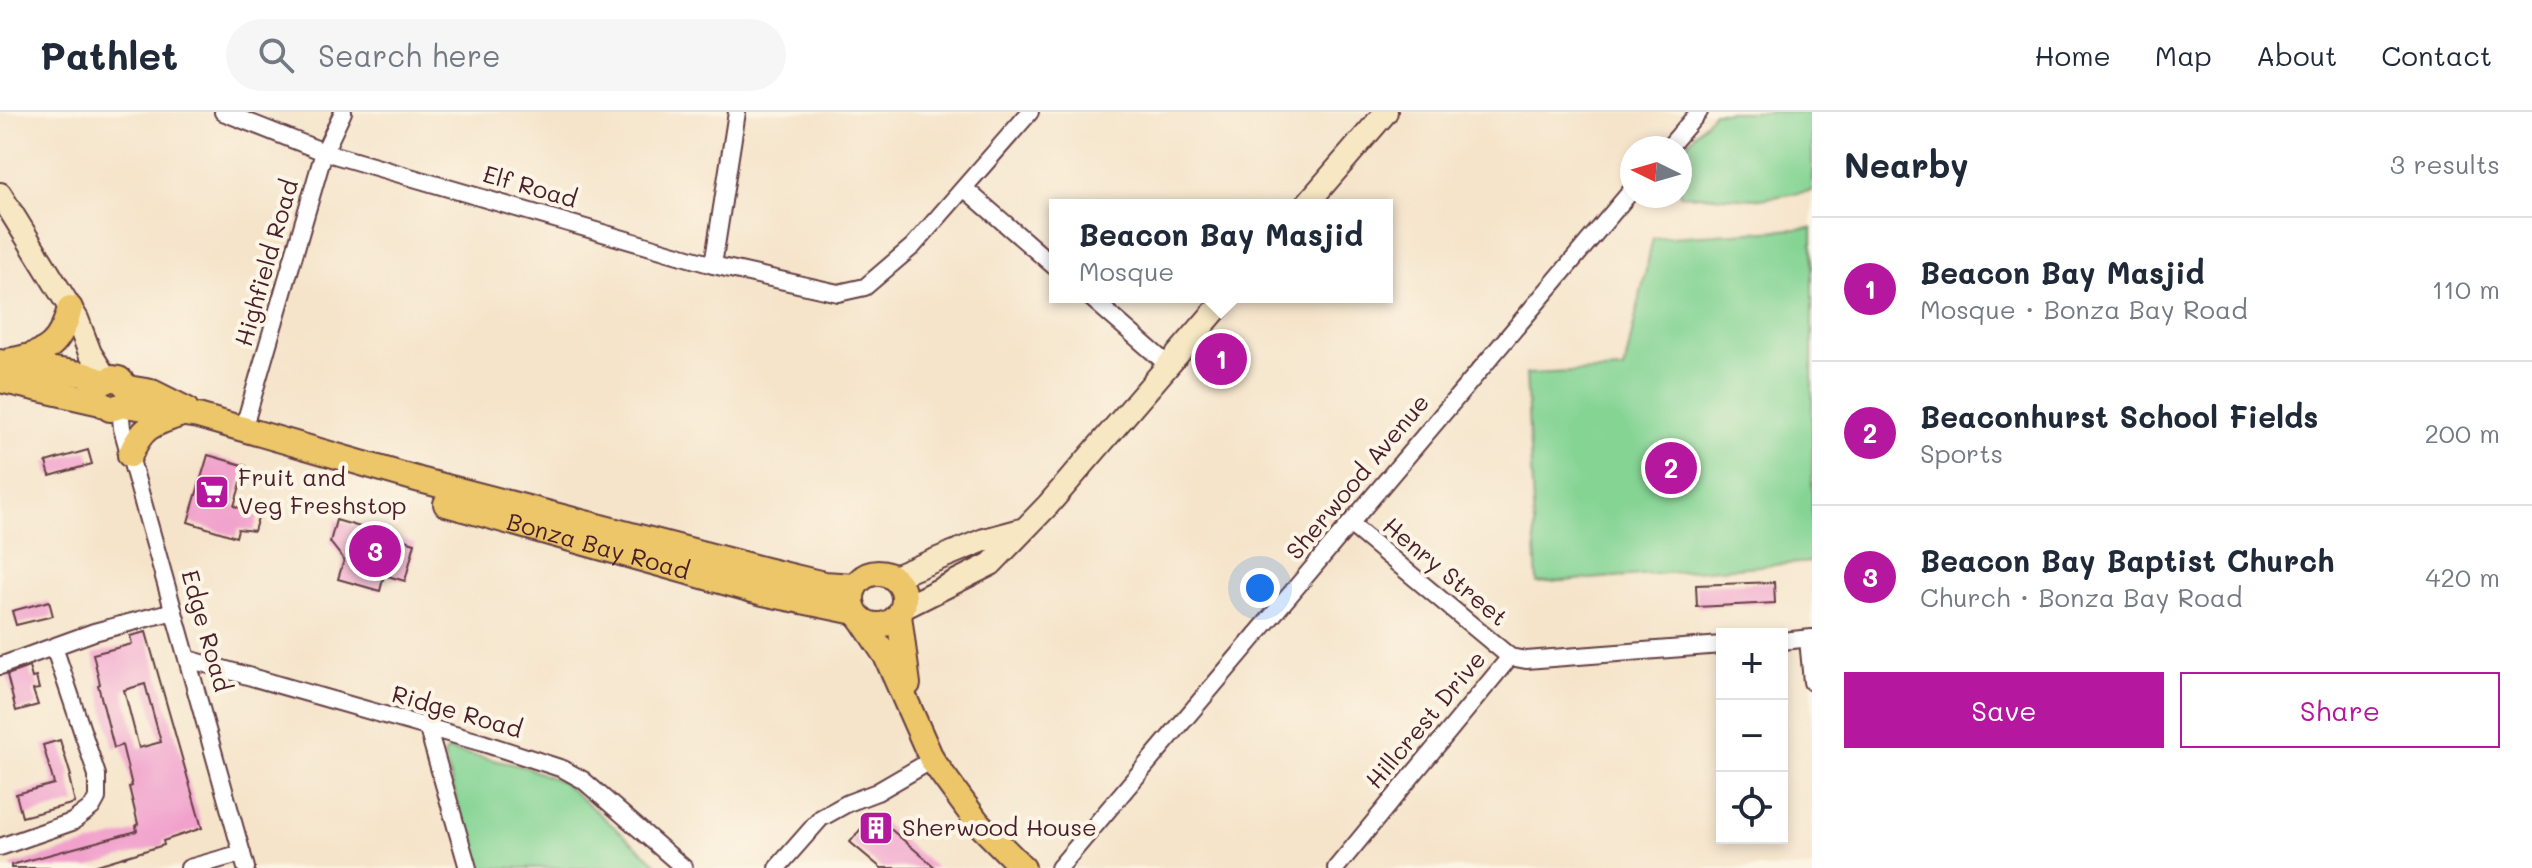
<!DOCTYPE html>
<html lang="en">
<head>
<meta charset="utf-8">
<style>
  :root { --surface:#fff; --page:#f6f6f7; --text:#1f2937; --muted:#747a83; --line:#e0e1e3; --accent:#b5179e }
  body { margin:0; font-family:Mali,sans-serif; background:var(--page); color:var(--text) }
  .controls { position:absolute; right:24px; bottom:24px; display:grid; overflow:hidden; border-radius:0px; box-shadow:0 4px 12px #0003 }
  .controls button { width:72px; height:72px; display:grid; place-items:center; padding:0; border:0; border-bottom:2px solid var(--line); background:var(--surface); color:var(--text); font:40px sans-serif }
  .compass { position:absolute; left:1620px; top:24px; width:72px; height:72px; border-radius:50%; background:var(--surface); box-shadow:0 4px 12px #0003; rotate:275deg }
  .you { position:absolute; left:1260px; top:476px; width:28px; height:28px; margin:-20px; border:6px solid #fff; border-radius:50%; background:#1a73e8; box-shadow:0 0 0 12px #1a73e833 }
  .badge { display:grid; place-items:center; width:52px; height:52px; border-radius:50%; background:var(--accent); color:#fff; font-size:26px; font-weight:700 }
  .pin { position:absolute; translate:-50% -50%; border:4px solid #fff; box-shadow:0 2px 8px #0006 }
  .popup { position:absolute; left:1049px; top:87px; width:344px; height:104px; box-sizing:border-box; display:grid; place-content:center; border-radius:0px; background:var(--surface); filter:drop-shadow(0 2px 6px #0005); font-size:26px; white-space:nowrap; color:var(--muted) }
  .popup b { font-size:30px; color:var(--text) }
  .popup::after { content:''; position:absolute; left:50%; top:100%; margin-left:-16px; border:16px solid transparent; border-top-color:var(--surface) }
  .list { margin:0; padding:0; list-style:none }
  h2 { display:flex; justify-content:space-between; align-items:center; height:104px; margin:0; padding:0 32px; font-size:34px }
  h2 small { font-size:26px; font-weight:400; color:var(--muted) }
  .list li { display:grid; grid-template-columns:52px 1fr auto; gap:24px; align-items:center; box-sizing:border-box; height:144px; padding:0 32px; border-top:2px solid var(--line) }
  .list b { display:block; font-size:30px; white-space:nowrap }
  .list p { margin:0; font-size:26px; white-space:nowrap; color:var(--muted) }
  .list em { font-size:26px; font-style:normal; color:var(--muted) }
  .actions { display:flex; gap:16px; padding:24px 32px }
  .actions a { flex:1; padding:18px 0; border:2px solid var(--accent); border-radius:0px; text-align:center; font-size:28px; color:var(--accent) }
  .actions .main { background:var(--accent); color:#fff }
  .icon { flex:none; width:44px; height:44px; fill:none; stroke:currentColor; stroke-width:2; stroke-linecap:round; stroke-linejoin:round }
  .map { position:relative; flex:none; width:1812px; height:756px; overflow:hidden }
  header { display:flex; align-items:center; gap:48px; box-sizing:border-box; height:112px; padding:0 40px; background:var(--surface); border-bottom:2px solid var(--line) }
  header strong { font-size:38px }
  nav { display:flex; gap:44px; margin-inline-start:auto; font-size:28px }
  .search { width:560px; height:72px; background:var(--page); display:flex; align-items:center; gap:20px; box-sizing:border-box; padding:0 28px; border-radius:44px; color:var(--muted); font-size:30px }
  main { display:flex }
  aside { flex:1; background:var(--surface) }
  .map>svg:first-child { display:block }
  .green { fill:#85d494; stroke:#687a60; stroke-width:2 }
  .building { fill:#f1a1cc; fill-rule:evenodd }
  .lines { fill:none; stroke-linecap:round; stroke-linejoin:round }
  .street-casing { stroke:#643d43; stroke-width:20 }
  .secondary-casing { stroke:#643d43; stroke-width:26 }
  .primary-casing { stroke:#643d43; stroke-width:28 }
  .street { stroke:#fff; stroke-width:16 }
  .secondary { stroke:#f7e8c3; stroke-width:22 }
  .primary { stroke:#ecc669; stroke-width:24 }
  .labels { text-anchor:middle; stroke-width:8; stroke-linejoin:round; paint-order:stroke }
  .street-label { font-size:24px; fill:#4a1f2b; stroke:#fcf5e5 }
  .poi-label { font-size:24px; fill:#4a1f2b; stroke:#fcf5e5; text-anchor:start }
</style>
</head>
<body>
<header>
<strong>Pathlet</strong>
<div class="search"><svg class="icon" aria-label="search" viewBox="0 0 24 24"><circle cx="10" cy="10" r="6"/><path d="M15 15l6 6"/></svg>Search here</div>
<nav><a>Home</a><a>Map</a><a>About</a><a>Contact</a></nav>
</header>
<main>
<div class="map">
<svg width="1812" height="756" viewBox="0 0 1812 756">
  <rect width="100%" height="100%" fill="#fcf5e5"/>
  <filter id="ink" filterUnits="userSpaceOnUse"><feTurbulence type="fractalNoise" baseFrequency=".0125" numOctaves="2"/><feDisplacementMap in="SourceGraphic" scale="16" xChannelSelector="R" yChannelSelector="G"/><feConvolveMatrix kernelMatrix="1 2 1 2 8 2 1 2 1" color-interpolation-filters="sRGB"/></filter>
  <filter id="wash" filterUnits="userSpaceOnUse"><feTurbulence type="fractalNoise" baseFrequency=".006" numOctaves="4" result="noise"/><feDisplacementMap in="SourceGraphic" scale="32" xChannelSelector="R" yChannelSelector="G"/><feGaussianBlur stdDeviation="1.8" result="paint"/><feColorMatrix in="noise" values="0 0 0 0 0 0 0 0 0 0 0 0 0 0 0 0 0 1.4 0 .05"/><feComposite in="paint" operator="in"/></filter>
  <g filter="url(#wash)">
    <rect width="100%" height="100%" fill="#f5e4ca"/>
    <path class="green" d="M1714,0H1812V79L1760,87L1680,83V40Z
      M1812,116V450L1537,471L1526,262L1624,258L1653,126Z
      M448,638L525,655L562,670L662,756H476L444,643Z"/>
    <g id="blocks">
      <path class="building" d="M88,338L92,352L50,364L46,350Z
        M208,343L246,354L234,394L259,402L254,419L238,417L236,425L188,410Z
        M336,408L415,431L405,469L384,463L380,479L338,467L344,448L330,430Z
        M1774,470L1775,491L1697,495L1696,473Z
        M49,489L53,504L16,513L12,499Z
        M146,520L202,716L163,729L164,733L87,756H11V753L137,719L136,713L138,712L129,675L132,674L122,633L114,636L98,573L100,572L93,542L132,532L130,524ZM145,572L161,630L139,636L124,578Z
        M29,555L32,566L36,565L39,577L33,578L38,593L16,599L7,563Z
        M60,628L71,664L69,665L75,691L22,705L16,682L54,672L43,633Z
        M873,702L936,756H881L850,730Z"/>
    </g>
  </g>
  <g filter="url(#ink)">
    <use href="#blocks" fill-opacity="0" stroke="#643d43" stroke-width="2"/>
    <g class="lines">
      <g class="street-casing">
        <path id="street" d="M223,0L324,40L713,153L838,181L865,175L913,134L1030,0
          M1668,36L1699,0
          M964,76L1055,155
          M713,153L737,0
          M1090,185L1168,253
          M120,296L122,316L246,756
          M243,318L324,40L343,0
          M1350,412L1510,545
          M1808,527L1812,570
          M1782,529L1812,526
          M188,547L483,631L563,657L583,668L684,756
          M0,554L94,520L174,499
          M428,617L468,756
          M0,735L72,710L92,695L97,686V663L54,535
          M189,756L242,741
          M777,756L821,706L848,691L877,680L932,648
          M1059,756L1632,78
          M1336,756L1510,545L1526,548L1722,533"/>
      </g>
      <g class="secondary-casing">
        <path id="secondary" d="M0,82L77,207L90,241L107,268
          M1306,93L1386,0
          M894,465L984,428L1021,418
          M903,496L991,452L1048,393L1227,185"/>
      </g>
      <g class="primary-casing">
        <g id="primary">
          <path d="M12,248C48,242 61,231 70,196"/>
          <path d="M0,250L82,262L104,270L113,266L119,267L128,276L152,280L186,297"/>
          <path d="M0,268L101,291L110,297L124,293L198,304L420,368L766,458L824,472L855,474"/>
          <path d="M130,343C142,315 152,312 179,303"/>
          <path id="s1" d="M446,392L763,481L855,500"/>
          <circle cx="878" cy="487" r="26"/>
          <path d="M899,503L908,572"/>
          <path d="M861,507L886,544L932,648L978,711L1023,756"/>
        </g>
      </g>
      <use href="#street" class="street"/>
      <use href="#secondary" class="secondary"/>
      <use href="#primary" class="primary"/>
    </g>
  </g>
  <defs>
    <g id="supermarket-square" transform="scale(1.8)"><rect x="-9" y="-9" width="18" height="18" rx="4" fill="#b5179e" stroke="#fcf5e5"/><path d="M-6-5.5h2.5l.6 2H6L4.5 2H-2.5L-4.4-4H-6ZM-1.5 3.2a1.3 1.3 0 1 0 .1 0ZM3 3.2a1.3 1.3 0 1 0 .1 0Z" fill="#fff"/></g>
    <g id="building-square" transform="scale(1.8)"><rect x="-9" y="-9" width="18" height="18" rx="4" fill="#b5179e" stroke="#fcf5e5"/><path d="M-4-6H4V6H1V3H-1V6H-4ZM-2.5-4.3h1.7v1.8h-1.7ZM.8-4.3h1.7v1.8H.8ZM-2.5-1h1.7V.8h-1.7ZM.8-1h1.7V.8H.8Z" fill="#fff"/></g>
  </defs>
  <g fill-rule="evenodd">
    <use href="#supermarket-square" x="212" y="380"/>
    <use href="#building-square" x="876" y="716"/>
  </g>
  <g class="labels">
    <g class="street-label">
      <text transform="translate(530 75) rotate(16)" y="8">Elf Road</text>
      <text transform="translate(267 151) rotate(-74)" y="8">Highfield Road</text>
      <text transform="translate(1358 365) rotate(-50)" y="8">Sherwood Avenue</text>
      <text dy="8" stroke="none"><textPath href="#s1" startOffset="158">Bonza Bay Road</textPath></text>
      <text transform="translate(1445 460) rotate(40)" y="8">Henry Street</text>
      <text transform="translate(206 519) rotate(74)" y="8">Edge Road</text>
      <text transform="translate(457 600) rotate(16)" y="8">Ridge Road</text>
      <text transform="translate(1426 608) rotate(-50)" y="8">Hillcrest Drive</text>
    </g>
    <g class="poi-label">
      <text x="238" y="374">Fruit and<tspan x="238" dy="28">Veg Freshstop</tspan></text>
      <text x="902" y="724">Sherwood House</text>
    </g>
  </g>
</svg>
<div class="controls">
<button>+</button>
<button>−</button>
<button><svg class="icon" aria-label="locate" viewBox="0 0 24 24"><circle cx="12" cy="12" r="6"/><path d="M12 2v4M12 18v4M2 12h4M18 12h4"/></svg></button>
</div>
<svg class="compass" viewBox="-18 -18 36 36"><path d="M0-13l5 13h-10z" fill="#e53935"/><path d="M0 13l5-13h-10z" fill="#747a83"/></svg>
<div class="you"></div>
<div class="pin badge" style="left:1221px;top:247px">1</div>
<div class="popup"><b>Beacon Bay Masjid</b>Mosque</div>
<div class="pin badge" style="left:1671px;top:356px">2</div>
<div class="pin badge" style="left:375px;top:439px">3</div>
</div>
<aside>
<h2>Nearby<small>3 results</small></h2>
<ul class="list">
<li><span class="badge">1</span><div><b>Beacon Bay Masjid</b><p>Mosque · Bonza Bay Road</p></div><em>110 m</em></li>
<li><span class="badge">2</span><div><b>Beaconhurst School Fields</b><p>Sports</p></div><em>200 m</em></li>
<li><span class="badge">3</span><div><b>Beacon Bay Baptist Church</b><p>Church · Bonza Bay Road</p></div><em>420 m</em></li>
</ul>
<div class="actions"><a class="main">Save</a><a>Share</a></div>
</aside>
</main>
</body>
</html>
